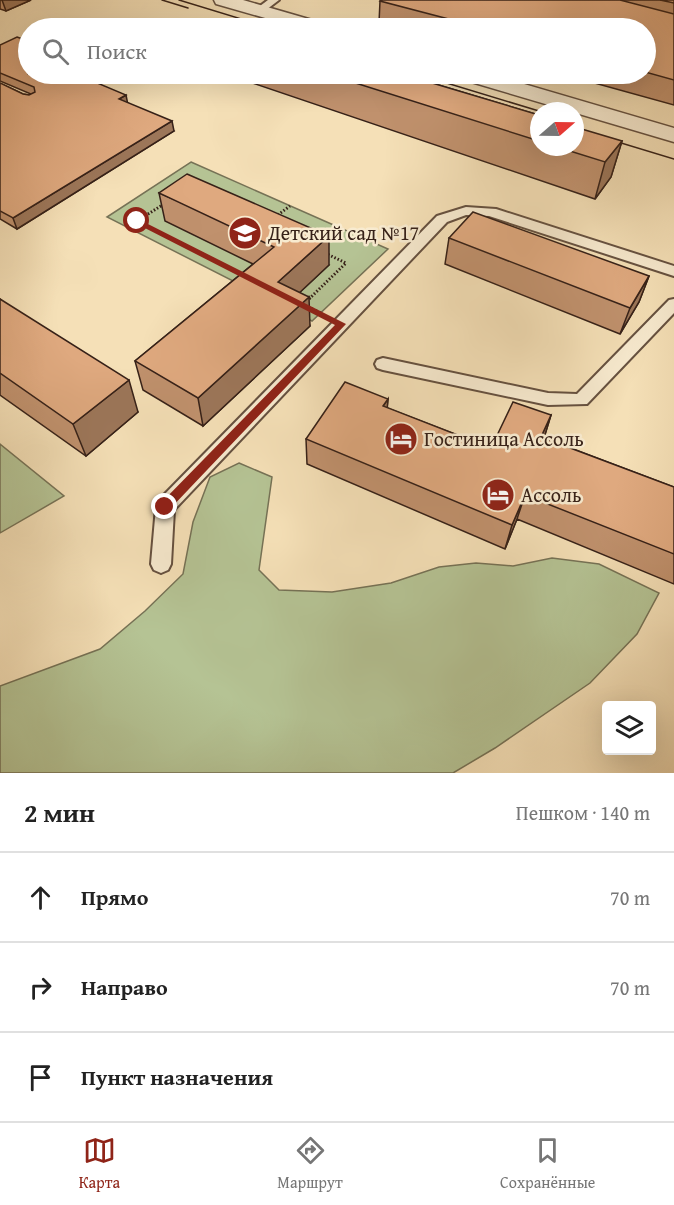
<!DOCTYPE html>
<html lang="ru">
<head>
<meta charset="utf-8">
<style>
  :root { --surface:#fff; --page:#f6f6f6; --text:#222; --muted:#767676; --line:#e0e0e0; --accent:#8f2418 }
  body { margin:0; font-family:"Gentium Book Plus",serif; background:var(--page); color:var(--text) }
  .controls { position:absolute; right:18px; bottom:18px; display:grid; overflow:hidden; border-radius:6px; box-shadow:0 6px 24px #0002 }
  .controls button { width:54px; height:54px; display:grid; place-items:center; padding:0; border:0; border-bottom:2px solid var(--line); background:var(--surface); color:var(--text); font:30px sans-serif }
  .compass { position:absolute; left:530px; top:102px; width:54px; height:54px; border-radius:50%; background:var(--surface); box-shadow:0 6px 24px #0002; rotate:70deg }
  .stop { position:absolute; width:18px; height:18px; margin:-14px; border:4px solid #8f2418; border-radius:50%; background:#fff }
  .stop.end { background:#8f2418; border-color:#fff; box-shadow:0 2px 6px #0008 }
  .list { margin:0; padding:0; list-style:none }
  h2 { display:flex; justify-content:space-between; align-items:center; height:78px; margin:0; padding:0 24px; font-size:26px }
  h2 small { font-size:20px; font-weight:400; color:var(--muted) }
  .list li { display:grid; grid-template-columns:39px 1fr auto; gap:18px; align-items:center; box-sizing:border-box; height:90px; padding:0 24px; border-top:2px solid var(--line) }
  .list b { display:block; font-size:22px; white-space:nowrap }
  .list em { font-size:20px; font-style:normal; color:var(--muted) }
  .icon { flex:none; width:33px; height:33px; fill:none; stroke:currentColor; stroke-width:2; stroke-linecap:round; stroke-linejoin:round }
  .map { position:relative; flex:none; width:674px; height:773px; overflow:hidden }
  .search { position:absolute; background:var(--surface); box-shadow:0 6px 24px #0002; left:18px; right:18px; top:18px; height:66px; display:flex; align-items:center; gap:15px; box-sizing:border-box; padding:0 21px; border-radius:33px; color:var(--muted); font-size:22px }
  .sheet { height:348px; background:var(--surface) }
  nav { display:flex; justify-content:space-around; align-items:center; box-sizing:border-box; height:84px; border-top:2px solid var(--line); background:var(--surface); font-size:16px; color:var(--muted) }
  nav a { display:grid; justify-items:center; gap:3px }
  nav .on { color:var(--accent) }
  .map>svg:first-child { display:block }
  .green { fill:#b5c394; stroke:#767256; stroke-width:1.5 }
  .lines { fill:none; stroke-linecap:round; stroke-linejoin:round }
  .service-casing { stroke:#665140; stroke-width:4 }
  .tertiary-casing { stroke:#665140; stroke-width:3 }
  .path-far1 { stroke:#362118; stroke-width:3; stroke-dasharray:1.5 2; stroke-linecap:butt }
  .path { stroke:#362118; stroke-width:4; stroke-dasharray:1.5 3; stroke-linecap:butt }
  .service { fill:#f8ebd0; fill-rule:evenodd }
  .tertiary { fill:#f8ebd0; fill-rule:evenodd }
  .tram { stroke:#362118; stroke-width:1.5 }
  .wall { fill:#c0916d; stroke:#362118; stroke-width:1.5 }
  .shaded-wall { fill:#9c7659; stroke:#362118; stroke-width:1.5 }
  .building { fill:#dfa97f; stroke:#362118; stroke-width:1.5 }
  .route { fill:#8f2418 }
  .labels { text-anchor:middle; stroke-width:5; stroke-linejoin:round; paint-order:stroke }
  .poi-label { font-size:20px; fill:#362118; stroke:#f8ebd0; text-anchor:start }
</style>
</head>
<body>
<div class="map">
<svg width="674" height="773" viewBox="0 0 674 773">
  <rect width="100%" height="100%" fill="#f5e0b7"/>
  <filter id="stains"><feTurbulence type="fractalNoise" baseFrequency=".00333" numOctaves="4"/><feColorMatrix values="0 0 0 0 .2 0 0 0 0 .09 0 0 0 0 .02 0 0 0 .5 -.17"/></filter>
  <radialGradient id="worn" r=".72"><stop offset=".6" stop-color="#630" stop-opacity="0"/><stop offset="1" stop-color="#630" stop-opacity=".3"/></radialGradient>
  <path class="green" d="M191,162L388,249L312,321L107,217Z
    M0,444L64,496L0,533Z
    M239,463L272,477L259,570L279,590L332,592L391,583L439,567L476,563L513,566L552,558L599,564L659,593L637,634L590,683L495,748L453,773H0V686L100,649L145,611L183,574L193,522L210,477Z"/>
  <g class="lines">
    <g class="service-casing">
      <path id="service" d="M268,0H279L262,13H256V9Z
        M466,207L496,209L674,266V276L489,216L466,215L447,222L174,510L171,564L168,570L161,573L154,570L151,564L156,507L158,501L437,216Z
        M674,299V313L587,404L548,405L383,370L377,368L375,364L377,360L383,358L548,393L577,394L669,300Z"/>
    </g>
    <g class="tertiary-casing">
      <path id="tertiary" d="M214,0H243L326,24L329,28H300L216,4Z
        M458,74H490L674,128V142L461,79Z"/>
    </g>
    <path class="path-far1" d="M164,204L137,221L244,275
      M275,217L290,206
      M309,299L346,263L327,254"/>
    <path class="path" d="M306,301L310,297
      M307,307L322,314"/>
    <use href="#service" class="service"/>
    <use href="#tertiary" class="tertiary"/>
    <path class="tram" d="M162,0L188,8
      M179,0L271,28
      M417,74L539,111
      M575,129L674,159"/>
  </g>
  <path class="wall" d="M0,0H31L6,11L0,9Z
    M381,0H674V105L562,74H645V28H400L379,23L380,1Z
    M0,45L28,74L128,103L174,131L17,229L0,219V83L23,94L29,95L31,94L0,81Z
    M232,74H402L539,115V147H575L622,141L611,177L595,199L232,76Z
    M159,193L329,265L300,292L310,326L203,426L143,390L135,361L253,264L165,221Z
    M449,238L649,276L639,302L620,334L445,264Z
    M0,299L138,412L86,456L0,395Z
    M388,399L387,408L491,448L551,415L544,438L674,487V584L517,519L505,549L307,464L306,439Z"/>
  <path class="shaded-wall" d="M2,0H31L6,11Z
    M126,95L128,105L119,99Z
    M172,121L174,131L17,229L13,218Z
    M622,141L611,177L595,199L605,162Z
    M329,236V265L280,311L278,282Z
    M649,276L639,302L620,334L630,308Z
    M309,297L310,326L203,426L198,398Z
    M129,380L138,412L86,456L73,424Z
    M388,399L386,424L383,406Z
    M551,415L543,441L541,437Z
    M525,495L517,519L505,549L512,525Z"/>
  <path class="building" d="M381,0H620L674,14V80L645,72V28H483L380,1Z
    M660,0H674V3Z
    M17,37L28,41V74H76L126,95L119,99L172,121L13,218L0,211V83L23,94L29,95L35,92L34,87L0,73V45Z
    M327,74H402L539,115V141Z
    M575,127L622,141L605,162L557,147H575Z
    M187,174L329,236L278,282L309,297L198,398L135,361L274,247L159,193Z
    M473,212L649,276L630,308L449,238Z
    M0,299L129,380L73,424L0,373Z
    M345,382L388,399L383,406L491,448L513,402L551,415L541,437L674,487V554L525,495L512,525L306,439Z"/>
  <path class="route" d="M135,220H140L346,324L169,510L165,511L159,507L161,503L335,325L135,223Z"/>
  <defs>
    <g id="school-disc" transform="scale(1.725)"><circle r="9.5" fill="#8f2418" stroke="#f8ebd0"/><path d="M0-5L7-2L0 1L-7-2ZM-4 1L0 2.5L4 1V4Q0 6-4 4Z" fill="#fff"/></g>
    <g id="hotel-disc" transform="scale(1.725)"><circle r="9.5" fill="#8f2418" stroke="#f8ebd0"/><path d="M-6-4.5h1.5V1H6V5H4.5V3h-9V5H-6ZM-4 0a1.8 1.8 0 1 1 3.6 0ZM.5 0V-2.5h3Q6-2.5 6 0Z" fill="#fff"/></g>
  </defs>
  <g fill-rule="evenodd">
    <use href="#school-disc" x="245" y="233"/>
    <use href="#hotel-disc" x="401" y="439"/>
    <use href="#hotel-disc" x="498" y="495"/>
  </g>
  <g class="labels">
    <g class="poi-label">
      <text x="268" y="240">Детский сад №17</text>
      <text x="424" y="446">Гостиница Ассоль</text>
      <text x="521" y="502">Ассоль</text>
    </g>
  </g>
  <rect width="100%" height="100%" filter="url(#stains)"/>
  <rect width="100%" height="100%" fill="url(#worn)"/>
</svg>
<div class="controls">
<button><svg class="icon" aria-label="layers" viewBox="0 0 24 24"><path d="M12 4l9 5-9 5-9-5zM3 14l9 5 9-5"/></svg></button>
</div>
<svg class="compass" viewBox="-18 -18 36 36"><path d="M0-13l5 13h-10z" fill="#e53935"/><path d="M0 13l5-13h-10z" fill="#767676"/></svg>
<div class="stop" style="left:137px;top:221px"></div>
<div class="stop end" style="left:165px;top:507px"></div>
<div class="search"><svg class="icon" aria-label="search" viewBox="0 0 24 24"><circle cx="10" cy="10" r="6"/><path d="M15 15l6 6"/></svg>Поиск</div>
</div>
<section class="sheet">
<h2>2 мин<small>Пешком · 140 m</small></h2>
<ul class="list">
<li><svg class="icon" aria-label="ahead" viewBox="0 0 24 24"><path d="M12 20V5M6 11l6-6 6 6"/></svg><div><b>Прямо</b></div><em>70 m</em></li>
<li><svg class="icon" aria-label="right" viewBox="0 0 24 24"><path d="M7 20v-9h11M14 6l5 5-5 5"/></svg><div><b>Направо</b></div><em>70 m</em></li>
<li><svg class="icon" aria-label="arrive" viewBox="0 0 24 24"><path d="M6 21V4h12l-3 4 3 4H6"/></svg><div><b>Пункт назначения</b></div></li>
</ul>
</section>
<nav>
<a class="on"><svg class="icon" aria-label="map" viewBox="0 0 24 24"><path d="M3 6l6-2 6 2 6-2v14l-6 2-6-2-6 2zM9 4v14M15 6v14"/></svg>Карта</a>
<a><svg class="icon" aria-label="directions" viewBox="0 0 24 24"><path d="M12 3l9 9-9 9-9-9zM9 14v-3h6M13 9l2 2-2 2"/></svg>Маршрут</a>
<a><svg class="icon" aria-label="saved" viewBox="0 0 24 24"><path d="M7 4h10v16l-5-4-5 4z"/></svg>Сохранённые</a>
</nav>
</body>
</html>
